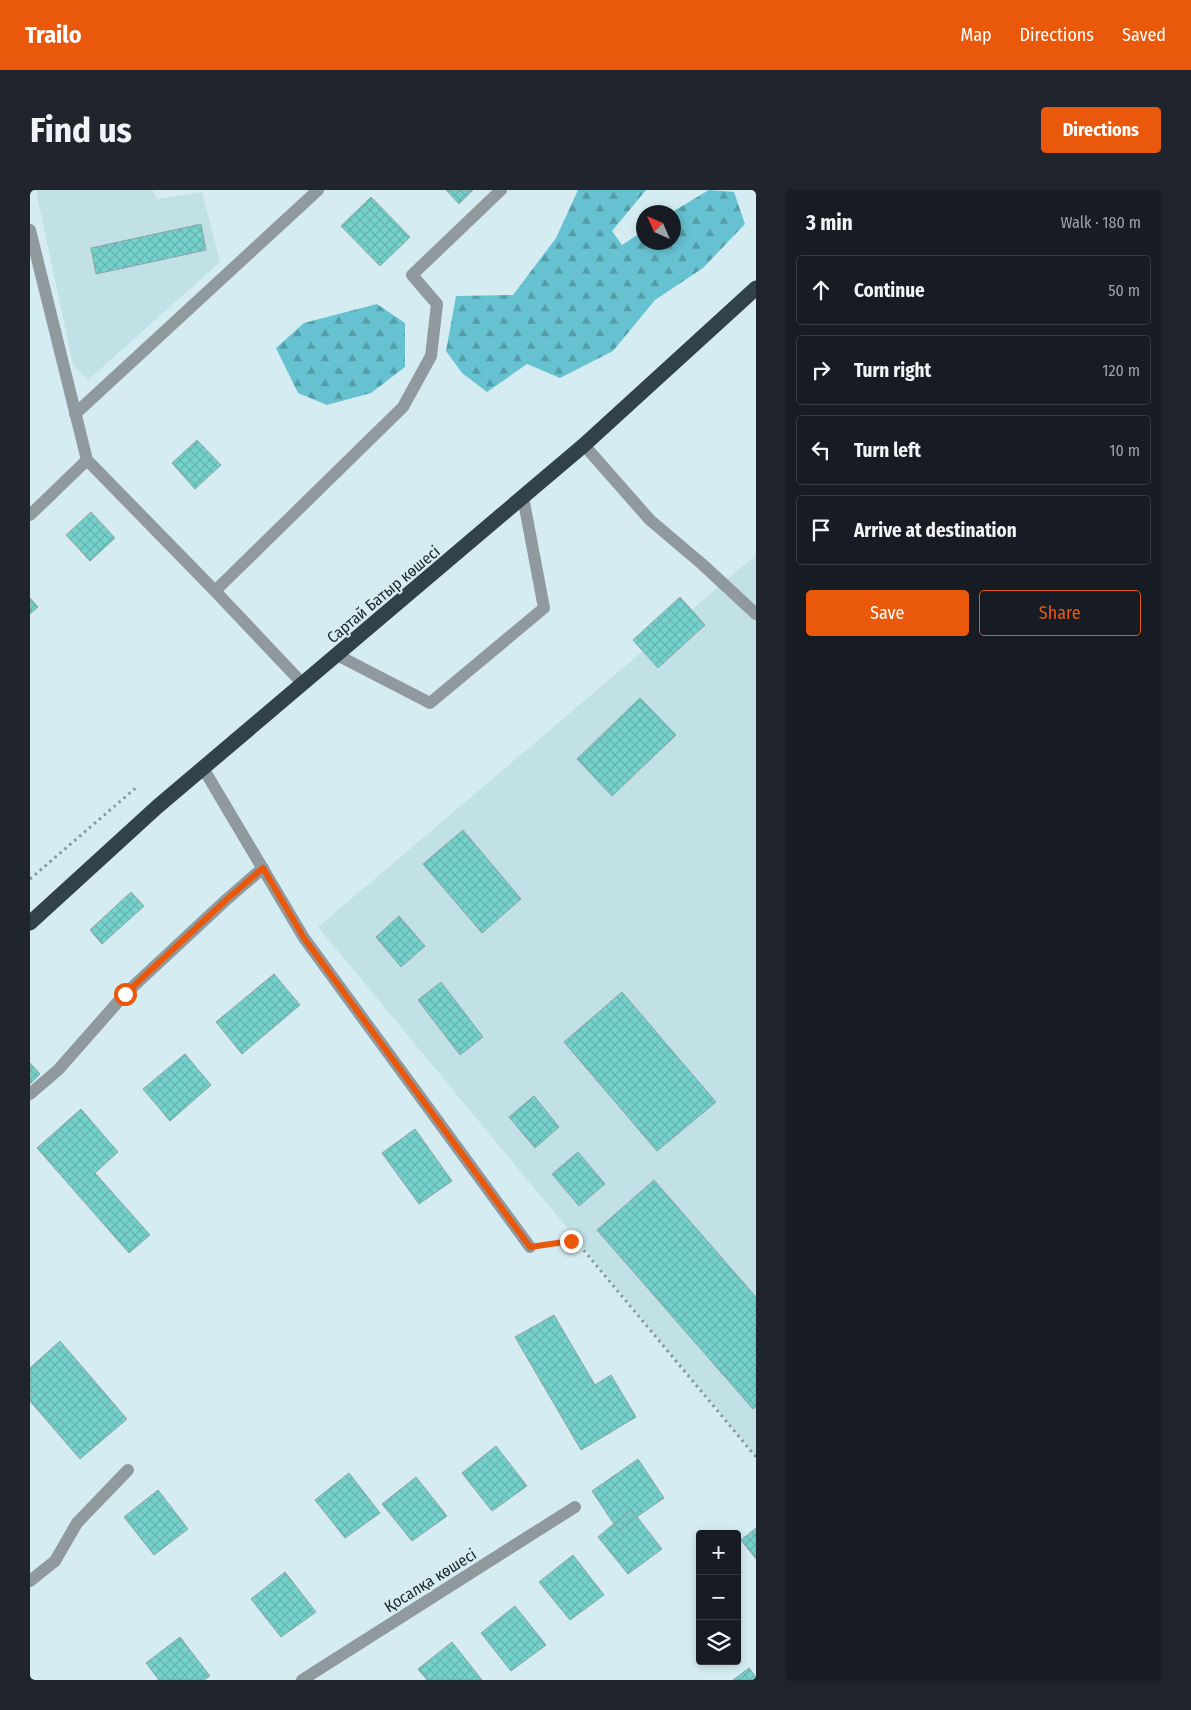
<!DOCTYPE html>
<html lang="en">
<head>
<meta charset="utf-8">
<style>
  :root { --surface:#171b24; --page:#20242c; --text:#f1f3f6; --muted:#9ea1a6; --line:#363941; --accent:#ea580c }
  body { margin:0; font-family:"Fira Sans Condensed",sans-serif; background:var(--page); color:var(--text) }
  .controls { position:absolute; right:15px; bottom:15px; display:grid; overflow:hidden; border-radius:5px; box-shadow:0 2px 8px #0003 }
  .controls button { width:45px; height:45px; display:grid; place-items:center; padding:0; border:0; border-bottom:1px solid var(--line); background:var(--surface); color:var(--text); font:25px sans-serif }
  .compass { position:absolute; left:606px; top:15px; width:45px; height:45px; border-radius:50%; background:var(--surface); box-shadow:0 2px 8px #0003; rotate:315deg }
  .stop { position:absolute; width:15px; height:15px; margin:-11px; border:4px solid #ea580c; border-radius:50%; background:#fff }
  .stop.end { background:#ea580c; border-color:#fff; box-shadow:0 1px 5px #0008 }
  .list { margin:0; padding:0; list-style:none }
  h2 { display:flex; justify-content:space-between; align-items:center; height:65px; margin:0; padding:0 20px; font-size:21px }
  h2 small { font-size:16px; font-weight:400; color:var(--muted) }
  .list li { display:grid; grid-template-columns:32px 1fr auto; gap:15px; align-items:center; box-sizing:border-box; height:70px; margin:0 10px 10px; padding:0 10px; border:1px solid var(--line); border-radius:5px }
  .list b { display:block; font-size:19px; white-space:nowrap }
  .list em { font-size:16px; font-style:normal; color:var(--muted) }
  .actions { display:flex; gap:10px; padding:15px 20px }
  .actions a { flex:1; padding:11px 0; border:1px solid var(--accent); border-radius:5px; text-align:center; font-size:18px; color:var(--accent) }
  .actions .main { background:var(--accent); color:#fff }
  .icon { flex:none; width:28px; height:28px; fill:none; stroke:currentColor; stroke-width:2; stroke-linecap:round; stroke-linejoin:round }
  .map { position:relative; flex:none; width:726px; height:1490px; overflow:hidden; border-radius:5px }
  header { display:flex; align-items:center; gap:30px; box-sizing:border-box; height:70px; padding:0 25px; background:var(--accent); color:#fff }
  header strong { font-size:24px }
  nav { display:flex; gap:28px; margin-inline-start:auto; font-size:18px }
  .intro { display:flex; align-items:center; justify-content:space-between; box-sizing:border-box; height:120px; padding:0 30px }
  h1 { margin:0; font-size:35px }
  .button { padding:12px 22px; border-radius:5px; background:var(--accent); color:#fff; font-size:18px; font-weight:700 }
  main { display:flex; gap:30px; padding:0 30px }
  aside { flex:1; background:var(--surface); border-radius:5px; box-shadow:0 2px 8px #0003 }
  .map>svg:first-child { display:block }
  .built { fill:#c1e1e7 }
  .forest { fill:url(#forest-firs) }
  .building { fill:url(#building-cross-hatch); stroke:#8ea5a3 }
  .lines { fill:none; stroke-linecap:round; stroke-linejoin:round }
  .path { stroke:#86989b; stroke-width:3; stroke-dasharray:2.5 4; stroke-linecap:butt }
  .lane { stroke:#90999d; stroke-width:12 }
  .street { stroke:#90999d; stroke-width:12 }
  .highway { stroke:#31424a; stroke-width:15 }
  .route { stroke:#ea580c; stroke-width:6 }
  .labels { text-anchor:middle; stroke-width:4; stroke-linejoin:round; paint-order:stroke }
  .street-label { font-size:16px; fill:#1d2527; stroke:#d5edf2 }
</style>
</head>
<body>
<header>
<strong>Trailo</strong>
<nav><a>Map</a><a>Directions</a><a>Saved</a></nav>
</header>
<div class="intro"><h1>Find us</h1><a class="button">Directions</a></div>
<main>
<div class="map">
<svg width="726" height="1490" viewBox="0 0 726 1490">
  <defs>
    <pattern id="forest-firs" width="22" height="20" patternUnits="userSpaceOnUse" patternTransform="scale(1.25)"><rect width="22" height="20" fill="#66c1d0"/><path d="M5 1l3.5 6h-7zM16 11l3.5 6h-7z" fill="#539da9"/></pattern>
    <pattern id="building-cross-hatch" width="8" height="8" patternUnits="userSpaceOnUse" patternTransform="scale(1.25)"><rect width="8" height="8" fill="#75d1cc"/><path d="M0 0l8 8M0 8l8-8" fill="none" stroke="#65b3af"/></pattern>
  </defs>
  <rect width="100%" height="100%" fill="#d5edf2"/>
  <path class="built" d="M6,0H123L127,9L172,2L190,72L58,190L43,175Z
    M726,365V1266L288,737Z"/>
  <path class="forest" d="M548,0H616L582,41L592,55L613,41L614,52H644V22H642L679,0L704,2L715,34L673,78L625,110L583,161L530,188L497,174L457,202L432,183L416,161L426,106L483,105L526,48Z
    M347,114L375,133V177L341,203L297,215L268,203L246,158L274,133Z"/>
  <path class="building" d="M416,0H443L429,14Z
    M341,7L380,47L350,76L311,36Z
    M171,34L176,60L66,84L61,58Z
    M167,250L191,275L165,299L142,273Z
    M61,322L85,348L60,371L36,345Z
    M650,407L675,435L628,478L603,450Z
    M0,408L8,417L0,424Z
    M610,508L646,545L582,606L547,569Z
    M433,640L491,709L452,743L393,674Z
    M101,702L114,716L72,754L60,740Z
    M369,726L395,756L371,777L346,747Z
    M244,784L270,815L212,864L186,832Z
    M411,792L453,847L430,865L388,810Z
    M592,802L686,912L627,961L534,852Z
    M155,864L181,895L140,931L113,899Z
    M0,873L10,884L0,894Z
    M504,906L529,937L505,958L479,927Z
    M51,919L88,962L65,983L120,1045L99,1063L7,958Z
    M385,939L422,991L389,1014L352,963Z
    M548,962L575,994L549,1016L522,984Z
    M624,990L726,1107V1217L723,1219L567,1040Z
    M524,1125L565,1195L581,1185L606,1227L551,1260L485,1147Z
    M30,1151L97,1229L50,1269L0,1211V1178Z
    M466,1256L497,1296L462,1321L432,1283Z
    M608,1269L634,1308L588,1340L562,1301Z
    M319,1283L350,1323L315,1348L285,1310Z
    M386,1287L417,1326L382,1351L352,1314Z
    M128,1300L158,1339L124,1365L94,1327Z
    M601,1319L632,1359L598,1384L568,1347Z
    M726,1338V1369L711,1350Z
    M543,1365L574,1405L540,1430L509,1392Z
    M255,1382L286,1422L251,1447L221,1409Z
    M485,1416L516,1455L481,1481L451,1443Z
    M150,1447L180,1486L174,1490H129L116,1473Z
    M422,1452L452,1490H397L388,1479Z
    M719,1478L726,1487V1490H703Z"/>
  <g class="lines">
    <path class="path" d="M0,689L108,596
      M518,1054L541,1051L551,1057L726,1267"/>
    <path class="lane" d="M0,40L57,270L185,401L273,494
      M45,224L288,0
      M554,255L620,330L672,374L726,424
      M0,325L57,270
      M185,401L373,217L401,166L407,114L382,85L471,0
      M307,465L400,513L514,418L493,307
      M173,578L274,748L500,1057
      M0,904L28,880L95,804L196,710L233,678
      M0,1391L25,1371L47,1333L98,1280"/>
    <path class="street" d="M272,1490L545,1317"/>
    <path class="highway" d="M0,733L127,617L554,255L726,98"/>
  </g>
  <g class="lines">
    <path class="route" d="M95,804L196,710L233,678L274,748L500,1057L541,1051"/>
  </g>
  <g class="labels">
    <g class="street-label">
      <text transform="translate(353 404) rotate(-40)" y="6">Сартай Батыр көшесі</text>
      <text transform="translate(400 1390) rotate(-32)" y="6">Қосалқа көшесі</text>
    </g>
  </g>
</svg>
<div class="controls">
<button>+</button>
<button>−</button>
<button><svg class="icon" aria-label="layers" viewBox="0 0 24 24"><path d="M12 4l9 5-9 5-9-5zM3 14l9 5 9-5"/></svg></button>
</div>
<svg class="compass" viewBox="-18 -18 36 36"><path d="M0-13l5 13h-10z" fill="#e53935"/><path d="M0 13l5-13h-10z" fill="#9ea1a6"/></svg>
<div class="stop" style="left:95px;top:804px"></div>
<div class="stop end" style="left:541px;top:1051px"></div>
</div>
<aside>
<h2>3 min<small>Walk · 180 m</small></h2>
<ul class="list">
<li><svg class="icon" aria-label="ahead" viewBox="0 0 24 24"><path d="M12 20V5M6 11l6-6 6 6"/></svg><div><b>Continue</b></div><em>50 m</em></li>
<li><svg class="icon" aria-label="right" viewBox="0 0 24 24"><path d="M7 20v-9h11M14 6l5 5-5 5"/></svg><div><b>Turn right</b></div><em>120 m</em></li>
<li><svg class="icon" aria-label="left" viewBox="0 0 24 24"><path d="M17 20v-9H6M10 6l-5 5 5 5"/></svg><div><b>Turn left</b></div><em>10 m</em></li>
<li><svg class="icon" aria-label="arrive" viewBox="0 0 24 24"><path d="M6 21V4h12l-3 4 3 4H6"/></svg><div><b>Arrive at destination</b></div></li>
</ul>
<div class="actions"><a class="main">Save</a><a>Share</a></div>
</aside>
</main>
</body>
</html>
